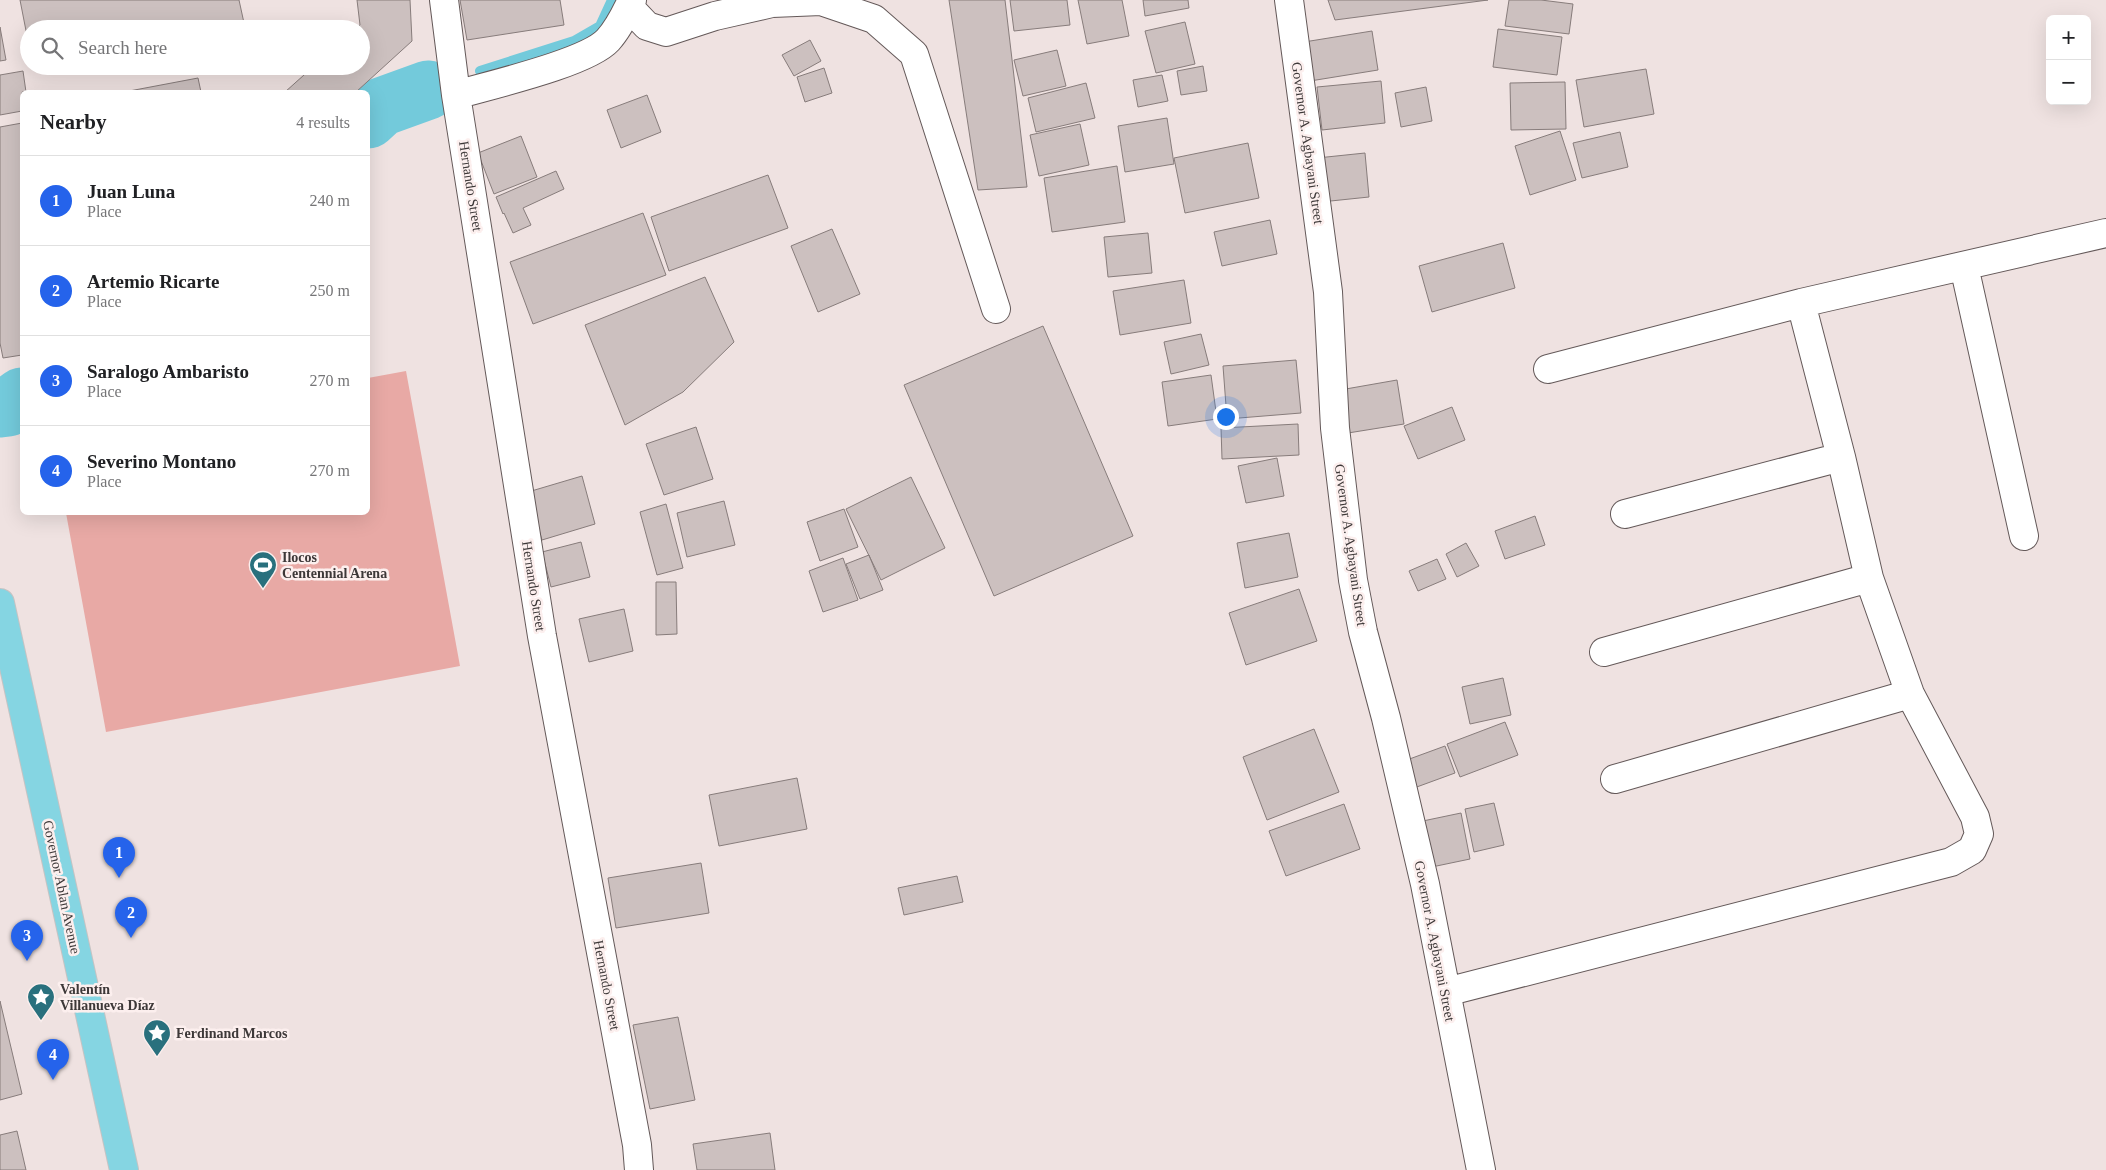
<!DOCTYPE html>
<html lang="en">
<head>
<meta charset="utf-8">
<style>
  :root { --surface:#fff; --page:#f6f6f6; --text:#202124; --muted:#757577; --line:#e0e0e0; --accent:#2563eb }
  body { margin:0; font-family:Georgia,serif; background:var(--page); color:var(--text) }
  .controls { position:absolute; right:15px; top:15px; display:grid; overflow:hidden; border-radius:8px; box-shadow:0 5px 20px #0002 }
  .controls button { width:45px; height:45px; display:grid; place-items:center; padding:0; border:0; border-bottom:1px solid var(--line); background:var(--surface); color:var(--text); font:25px sans-serif }
  .you { position:absolute; left:1225px; top:416px; width:18px; height:18px; margin:-12px; border:4px solid #fff; border-radius:50%; background:#1a73e8; box-shadow:0 0 0 8px #1a73e833 }
  .badge { display:grid; place-items:center; width:32px; height:32px; border-radius:50%; background:var(--accent); color:#fff; font-size:16px; font-weight:700 }
  .pin { position:absolute; translate:-50% -41px; filter:drop-shadow(0 1px 2px #0008) }
  .pin::after { content:''; position:absolute; top:26px; width:18px; height:15px; background:inherit; clip-path:polygon(0 0,100% 0,50% 100%) }
  .list { margin:0; padding:0; list-style:none }
  h2 { display:flex; justify-content:space-between; align-items:center; height:65px; margin:0; padding:0 20px; font-size:21px }
  h2 small { font-size:16px; font-weight:400; color:var(--muted) }
  .list li { display:grid; grid-template-columns:32px 1fr auto; gap:15px; align-items:center; box-sizing:border-box; height:90px; padding:0 20px; border-top:1px solid var(--line) }
  .list b { display:block; font-size:19px; white-space:nowrap }
  .list p { margin:0; font-size:16px; white-space:nowrap; color:var(--muted) }
  .list em { font-size:16px; font-style:normal; color:var(--muted) }
  .icon { flex:none; width:28px; height:28px; fill:none; stroke:currentColor; stroke-width:2; stroke-linecap:round; stroke-linejoin:round }
  .map { position:relative; flex:none; width:2106px; height:1170px; overflow:hidden }
  .search { position:absolute; background:var(--surface); box-shadow:0 5px 20px #0002; left:20px; top:20px; width:350px; height:55px; display:flex; align-items:center; gap:12px; box-sizing:border-box; padding:0 18px; border-radius:28px; color:var(--muted); font-size:19px }
  .panel { position:absolute; background:var(--surface); box-shadow:0 5px 20px #0002; left:20px; top:90px; width:350px; height:425px; border-radius:8px }
  .map>svg:first-child { display:block }
  .green { fill:#e8a9a5 }
  .lines { fill:none; stroke-linecap:round; stroke-linejoin:round }
  .stream { stroke:#73cadb; stroke-width:10 }
  .river { stroke:#73cadb; stroke-width:59 }
  .building { fill:#ccc0bf; stroke:#877c7b }
  .minor-casing { stroke:#645959; stroke-width:30 }
  .major-casing { stroke:#c5c3c3; stroke-width:30 }
  .minor { stroke:#fff; stroke-width:28 }
  .major { stroke:#85d5e2; stroke-width:28 }
  .labels { text-anchor:middle; stroke-width:5; stroke-linejoin:round; paint-order:stroke }
  .street-label { font-size:14px; fill:#3d3838; stroke:#fcefee }
  .poi-label { font-size:14px; font-weight:bold; fill:#3d3838; stroke:#fcefee; text-anchor:start }
</style>
</head>
<body>
<div class="map">
<svg width="2106" height="1170" viewBox="0 0 2106 1170">
  <rect width="100%" height="100%" fill="#efe2e1"/>
  <path class="green" d="M406,371L460,666L106,732L66,513L368,512V378Z"/>
  <g class="lines">
    <path class="stream" d="M480,71L574,41L600,26L612,0"/>
    <path class="river" d="M368,119L381,107L428,90
      M0,408L8,407L22,397"/>
  </g>
  <path class="building" d="M20,0H239L244,23L214,29H29V46Z
    M357,0H410L412,41L356,92H285L314,66H361V29H355L360,25Z
    M460,0H560L564,25L467,40Z
    M949,0H1005L1027,187L978,190Z
    M1010,0H1067L1070,25L1014,31Z
    M1078,0H1122L1129,36L1087,44Z
    M1143,0H1188L1189,8L1145,16Z
    M1328,0H1488L1335,20Z
    M1509,0H1541L1573,4L1569,34L1505,26Z
    M1185,22L1195,64L1156,73L1145,31Z
    M0,27L6,60L0,61Z
    M1498,29L1562,37L1557,75L1493,67Z
    M1372,31L1378,70L1310,81L1304,42Z
    M810,40L821,61L794,76L782,55Z
    M1057,50L1066,86L1023,96L1014,60Z
    M1203,66L1207,91L1181,95L1177,71Z
    M824,68L832,93L805,102L797,77Z
    M1646,69L1654,114L1584,127L1576,80Z
    M23,71L26,92H22V111L0,115V75Z
    M1162,75L1168,101L1138,107L1133,80Z
    M198,78L201,92H124Z
    M1381,81L1385,123L1322,130L1317,87Z
    M1565,82L1566,129L1511,130L1510,83Z
    M1086,83L1095,118L1036,132L1028,98Z
    M1426,87L1432,121L1401,127L1395,93Z
    M647,95L661,132L621,148L607,110Z
    M1167,118L1174,164L1125,172L1118,126Z
    M22,123V355L3,358L0,343V127Z
    M1080,124L1089,165L1039,176L1030,135Z
    M1560,131L1576,180L1530,195L1515,146Z
    M1620,132L1628,167L1582,178L1573,143Z
    M521,136L537,177L494,194L478,153Z
    M1248,143L1259,198L1185,213L1174,158Z
    M1365,153L1369,197L1321,202L1317,158Z
    M1117,166L1125,222L1052,232L1044,178Z
    M556,171L564,189L523,208L531,225L513,233L504,213L503,214L496,197Z
    M768,175L788,228L669,271L651,217Z
    M643,213L666,275L533,324L510,262Z
    M1270,220L1277,254L1222,266L1214,232Z
    M832,229L860,294L818,312L791,246Z
    M1148,233L1152,273L1108,277L1104,237Z
    M1503,243L1515,288L1432,312L1419,266Z
    M705,277L734,342L683,392L625,425L585,325Z
    M1184,280L1191,323L1120,335L1113,291Z
    M1043,326L1133,536L994,596L904,385Z
    M1201,334L1209,365L1171,374L1164,342Z
    M1296,360L1301,413L1227,419L1223,366Z
    M1211,375L1217,419L1168,426L1162,382Z
    M1397,380L1404,424L1348,433L1340,390Z
    M1452,407L1465,440L1418,459L1404,426Z
    M1298,424L1299,455L1222,459L1221,428Z
    M696,427L713,479L664,495L646,444Z
    M1277,458L1284,496L1246,503L1238,466Z
    M582,476L595,524L542,540L528,492Z
    M911,477L945,548L881,580L846,509Z
    M724,501L735,545L687,557L677,513Z
    M666,504L683,568L657,575L640,512Z
    M844,509L858,547L820,561L807,522Z
    M1535,516L1545,545L1505,559L1495,531Z
    M1289,533L1298,577L1245,588L1237,543Z
    M581,542L590,577L551,587L542,552Z
    M1466,543L1479,566L1457,577L1446,554Z
    M869,555L883,590L860,599L846,564Z
    M843,558L858,600L823,612L809,571Z
    M1437,559L1446,579L1418,591L1409,571Z
    M656,582H676L677,634L656,635Z
    M1299,589L1317,641L1246,665L1229,613Z
    M624,609L633,651L589,662L579,619Z
    M1503,678L1511,715L1470,724L1462,687Z
    M1505,722L1518,755L1460,777L1447,744Z
    M1314,729L1339,792L1267,820L1243,757Z
    M1445,746L1455,773L1414,788L1404,761Z
    M797,778L807,829L719,846L709,795Z
    M1494,803L1504,845L1474,852L1465,809Z
    M1344,804L1360,849L1286,876L1269,831Z
    M1461,813L1470,859L1427,868L1418,822Z
    M701,863L709,913L616,928L608,878Z
    M957,876L963,902L904,915L898,888Z
    M0,1001L22,1094L0,1100Z
    M678,1017L695,1100L650,1109L633,1025Z
    M17,1131L26,1170H0V1135Z
    M770,1133L775,1170H697L693,1144Z"/>
  <g class="lines">
    <g class="minor-casing">
      <path id="minor" d="M444,0L456,95L542,636L637,1145L639,1170
        M1289,0L1328,292L1335,428L1353,580L1363,632L1386,718L1425,884L1481,1170
        M629,7L647,26L666,32L715,16L772,3L821,1L874,19L914,54L996,309
        M456,95C490,85 587,63 608,40C618,29 626,13 632,0
        M1964,266L2024,536
        M1548,369L1801,303L2106,233
        M1625,514L1841,457
        M1604,652L1869,578
        M1615,779L1910,694
        M1446,992L1951,862L1972,850L1979,834L1975,817L1910,694L1869,578L1841,457L1801,303"/>
    </g>
    <g class="major-casing">
      <path id="major" d="M0,603L124,1170"/>
    </g>
    <use href="#minor" class="minor"/>
    <use href="#major" class="major"/>
  </g>
  <defs>
    <g id="stadium-pin" transform="scale(1.4375)"><path d="M0 17L-7.5 6A9.5 9.5 0 1 1 7.5 6Z" fill="#29707d" stroke="#fcefee"/><path d="M0-5a6.5 5 0 1 0 0 10a6.5 5 0 1 0 0-10ZM-3.5-1.8h7v3.6h-7Z" fill="#fff"/></g>
    <g id="sight-pin" transform="scale(1.4375)"><path d="M0 17L-7.5 6A9.5 9.5 0 1 1 7.5 6Z" fill="#29707d" stroke="#fcefee"/><path d="M0-6L1.8-2.2L6-1.7L2.9 1.2L3.7 5.4L0 3.3L-3.7 5.4L-2.9 1.2L-6-1.7L-1.8-2.2Z" fill="#fff"/></g>
  </defs>
  <g fill-rule="evenodd">
    <use href="#stadium-pin" x="263" y="565"/>
    <use href="#sight-pin" x="41" y="997"/>
    <use href="#sight-pin" x="157" y="1033"/>
  </g>
  <g class="labels">
    <g class="street-label">
      <text transform="translate(1308 143) rotate(82)" y="5">Governor A. Agbayani Street</text>
      <text transform="translate(471 186) rotate(81)" y="5">Hernando Street</text>
      <text transform="translate(1351 545) rotate(82)" y="5">Governor A. Agbayani Street</text>
      <text transform="translate(534 586) rotate(81)" y="5">Hernando Street</text>
      <text transform="translate(62 887) rotate(78)" y="5">Governor Ablan Avenue</text>
      <text transform="translate(1435 941) rotate(79)" y="5">Governor A. Agbayani Street</text>
      <text transform="translate(607 985) rotate(79)" y="5">Hernando Street</text>
    </g>
    <g class="poi-label">
      <text x="282" y="562">Ilocos<tspan x="282" dy="16">Centennial Arena</tspan></text>
      <text x="60" y="994">Valentín<tspan x="60" dy="16">Villanueva Díaz</tspan></text>
      <text x="176" y="1038">Ferdinand Marcos</text>
    </g>
  </g>
</svg>
<div class="controls">
<button>+</button>
<button>−</button>
</div>
<div class="you"></div>
<div class="pin badge" style="left:119px;top:878px">1</div>
<div class="pin badge" style="left:131px;top:938px">2</div>
<div class="pin badge" style="left:27px;top:961px">3</div>
<div class="pin badge" style="left:53px;top:1080px">4</div>
<div class="search"><svg class="icon" aria-label="search" viewBox="0 0 24 24"><circle cx="10" cy="10" r="6"/><path d="M15 15l6 6"/></svg>Search here</div>
<section class="panel">
<h2>Nearby<small>4 results</small></h2>
<ul class="list">
<li><span class="badge">1</span><div><b>Juan Luna</b><p>Place</p></div><em>240 m</em></li>
<li><span class="badge">2</span><div><b>Artemio Ricarte</b><p>Place</p></div><em>250 m</em></li>
<li><span class="badge">3</span><div><b>Saralogo Ambaristo</b><p>Place</p></div><em>270 m</em></li>
<li><span class="badge">4</span><div><b>Severino Montano</b><p>Place</p></div><em>270 m</em></li>
</ul>
</section>
</div>
</body>
</html>
